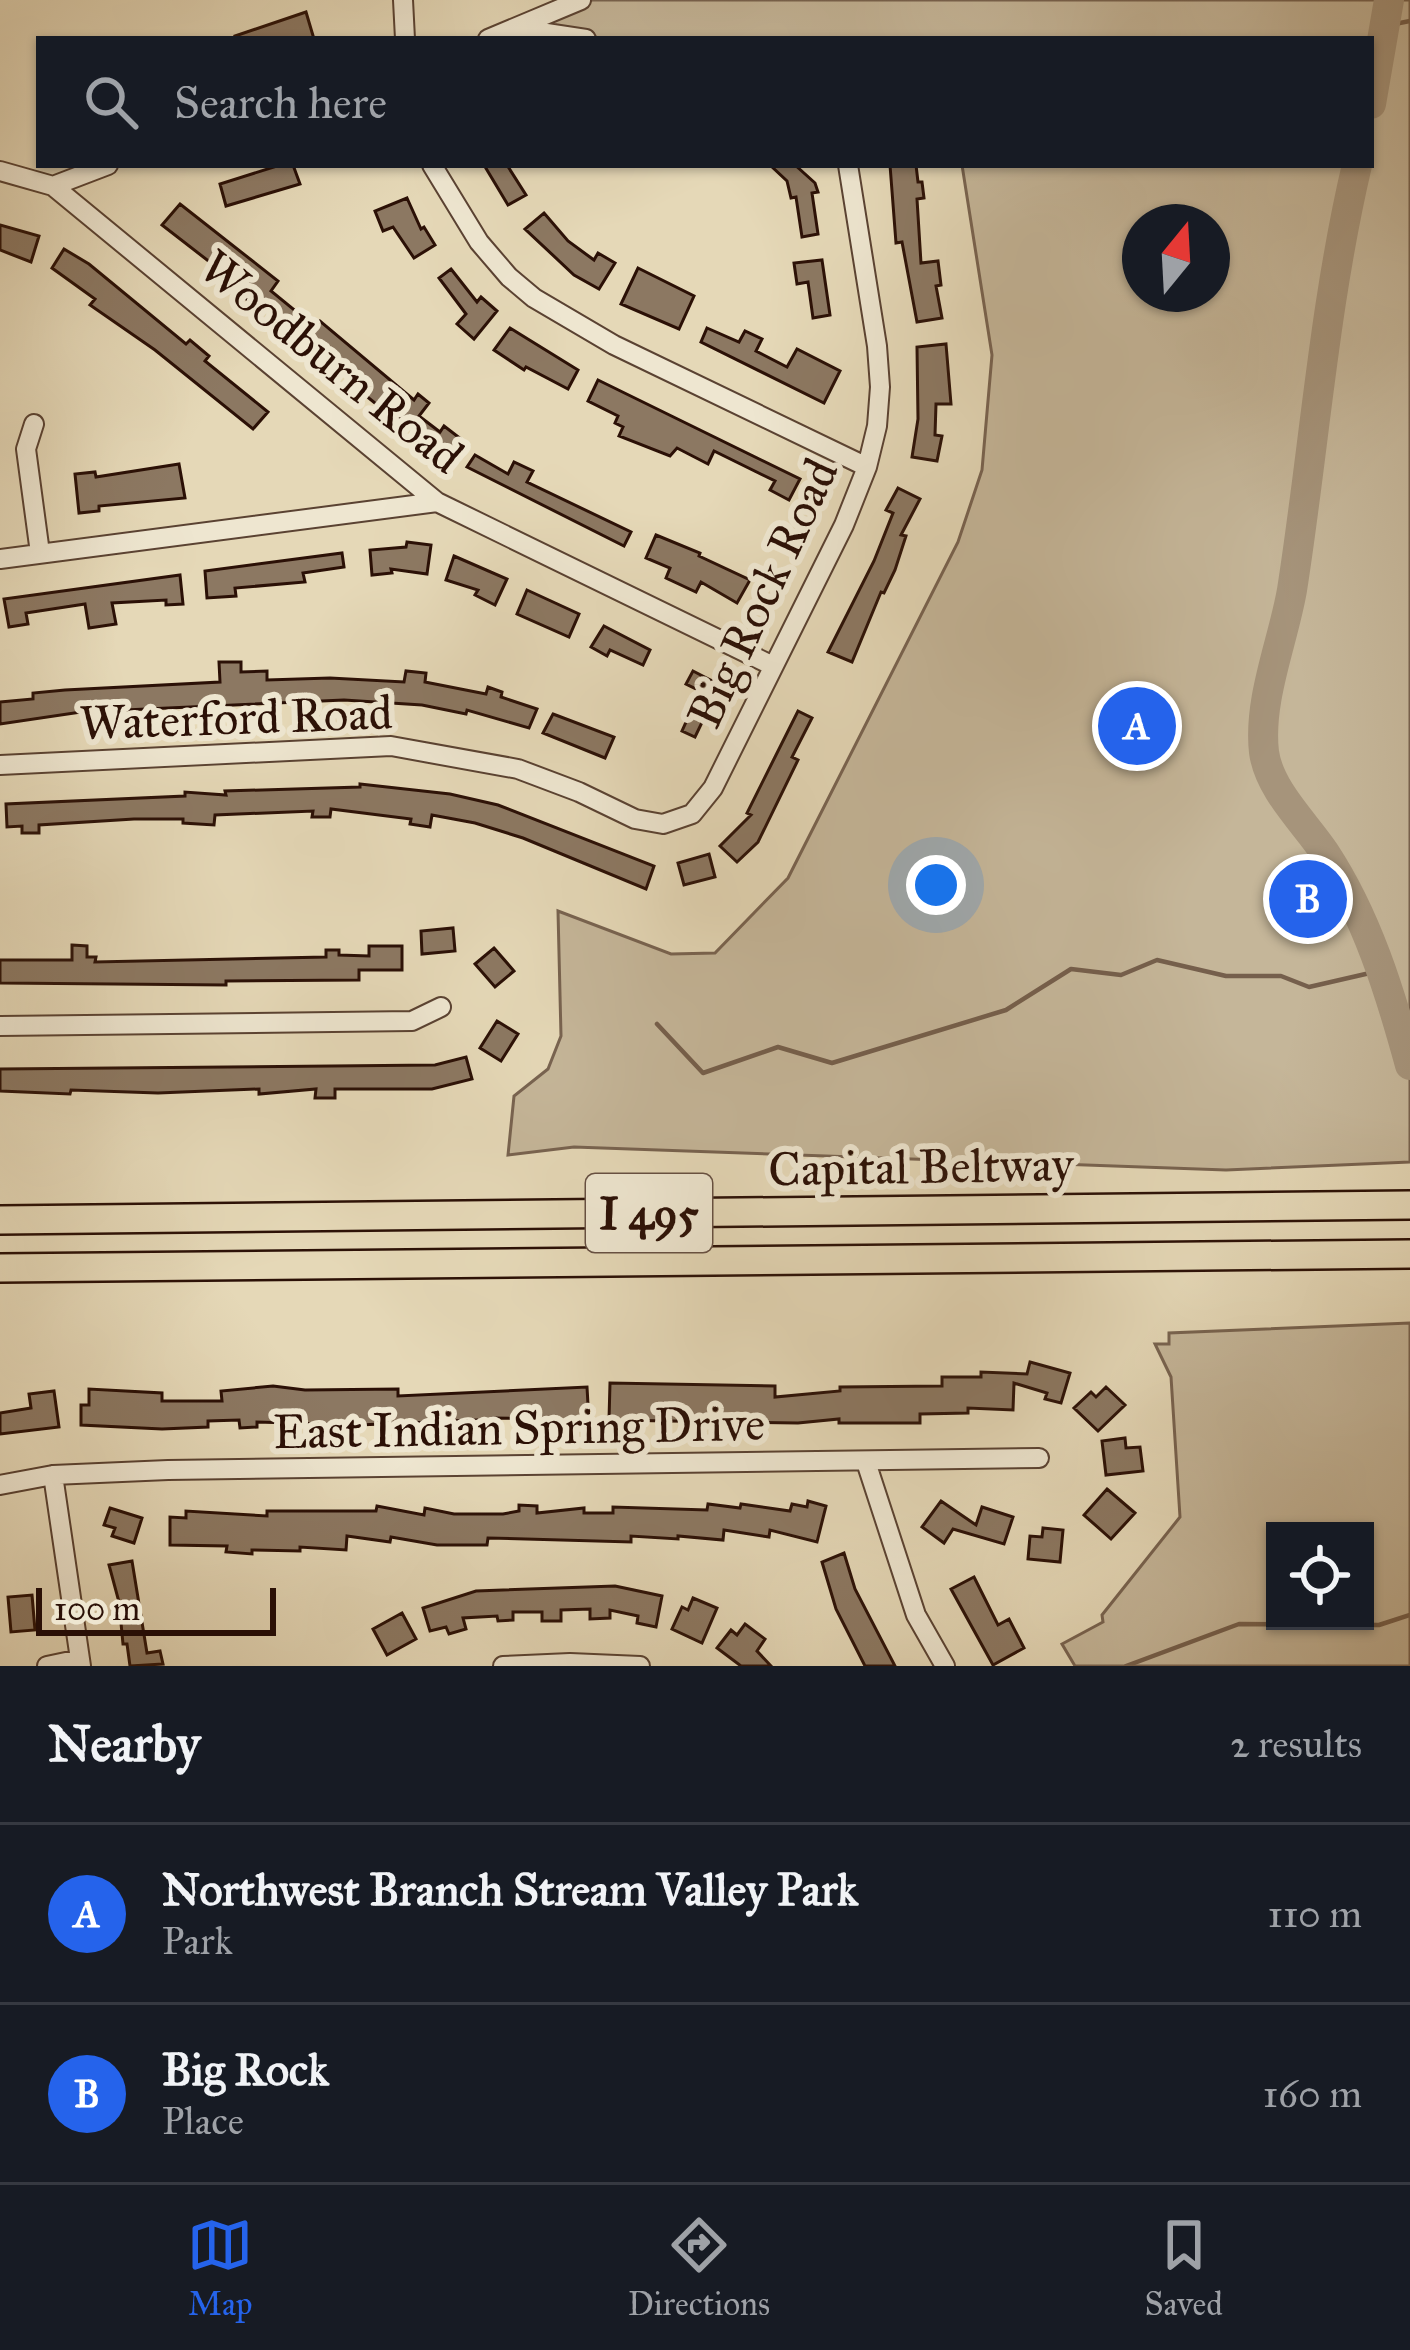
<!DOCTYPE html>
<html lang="en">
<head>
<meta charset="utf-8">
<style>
  :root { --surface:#171b24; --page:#242831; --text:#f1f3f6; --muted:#9ea1a6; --line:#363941; --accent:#2563eb }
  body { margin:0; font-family:"IM FELL Great Primer",serif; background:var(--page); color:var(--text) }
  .controls { position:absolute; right:36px; bottom:36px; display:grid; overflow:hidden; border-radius:0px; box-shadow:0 3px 9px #0004 }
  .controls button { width:108px; height:108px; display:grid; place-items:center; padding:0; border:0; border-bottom:3px solid var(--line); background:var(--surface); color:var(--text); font:60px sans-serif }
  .compass { position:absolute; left:1122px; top:204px; width:108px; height:108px; border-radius:50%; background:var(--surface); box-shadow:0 3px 9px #0004; rotate:18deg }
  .scale { position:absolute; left:36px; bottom:30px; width:240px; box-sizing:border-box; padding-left:12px; border:6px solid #2b1006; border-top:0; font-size:33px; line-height:42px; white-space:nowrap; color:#2b1006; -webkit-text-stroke:9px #eee6d0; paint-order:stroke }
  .you { position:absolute; left:936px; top:885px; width:42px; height:42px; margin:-30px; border:9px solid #fff; border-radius:50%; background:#1a73e8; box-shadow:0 0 0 18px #1a73e833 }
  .badge { display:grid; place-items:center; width:78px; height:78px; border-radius:50%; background:var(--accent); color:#fff; font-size:39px; font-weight:700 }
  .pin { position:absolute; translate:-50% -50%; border:6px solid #fff; box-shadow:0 3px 12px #0006 }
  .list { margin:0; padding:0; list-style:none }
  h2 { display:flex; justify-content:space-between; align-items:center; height:156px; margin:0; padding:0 48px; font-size:51px }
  h2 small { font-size:39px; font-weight:400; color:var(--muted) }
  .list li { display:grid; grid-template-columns:78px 1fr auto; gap:36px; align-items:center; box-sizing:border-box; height:180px; padding:0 48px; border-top:3px solid var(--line) }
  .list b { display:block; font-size:45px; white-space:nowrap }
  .list p { margin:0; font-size:39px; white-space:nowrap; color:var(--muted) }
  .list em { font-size:39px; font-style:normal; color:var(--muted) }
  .icon { flex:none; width:66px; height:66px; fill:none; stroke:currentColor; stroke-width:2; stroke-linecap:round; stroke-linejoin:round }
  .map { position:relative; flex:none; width:1410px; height:1666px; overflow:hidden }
  .search { position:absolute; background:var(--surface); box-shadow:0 3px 9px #0004; left:36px; right:36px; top:36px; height:132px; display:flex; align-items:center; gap:30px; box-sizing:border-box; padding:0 42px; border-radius:0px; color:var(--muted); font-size:45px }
  .sheet { height:516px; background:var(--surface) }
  nav { display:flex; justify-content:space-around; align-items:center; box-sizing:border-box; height:168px; border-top:3px solid var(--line); background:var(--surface); font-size:33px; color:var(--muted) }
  nav a { display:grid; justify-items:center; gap:6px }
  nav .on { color:var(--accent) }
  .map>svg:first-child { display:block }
  .green { fill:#c5b699; stroke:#786350; stroke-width:3; fill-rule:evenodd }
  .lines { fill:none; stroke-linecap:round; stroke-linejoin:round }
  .stream { stroke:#755f4c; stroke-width:4.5 }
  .river { stroke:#a6947b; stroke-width:30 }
  .building { fill:#8c7862; stroke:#2b1006; stroke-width:3 }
  .minor-casing { stroke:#5a4232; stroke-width:22 }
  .highway-casing { stroke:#2b1006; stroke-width:32 }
  .minor { stroke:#eee6d0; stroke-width:18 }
  .highway { stroke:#e5d8b7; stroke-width:27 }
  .labels { text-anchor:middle; stroke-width:12; stroke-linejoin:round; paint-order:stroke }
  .shield { fill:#eee6d0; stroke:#665043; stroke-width:3 }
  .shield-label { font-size:45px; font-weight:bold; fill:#2b1006 }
  .street-label { font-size:48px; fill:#2b1006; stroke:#eee6d0 }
</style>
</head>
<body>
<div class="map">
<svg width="1410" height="1666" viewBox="0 0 1410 1666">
  <rect width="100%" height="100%" fill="#e5d8b7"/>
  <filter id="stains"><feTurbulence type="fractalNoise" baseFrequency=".00167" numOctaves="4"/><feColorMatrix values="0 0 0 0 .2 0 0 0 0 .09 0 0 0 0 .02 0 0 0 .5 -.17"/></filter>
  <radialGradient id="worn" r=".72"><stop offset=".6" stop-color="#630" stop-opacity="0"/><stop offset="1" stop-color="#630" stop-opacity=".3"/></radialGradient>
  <path class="green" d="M592,0H1410V1162L1226,1170L574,1147L508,1155L514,1096L548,1069L561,1036L558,911L671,954L715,953L788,878L958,542L982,470L992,355L962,165H1371V39H556L550,17ZM1140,222H1212V294H1140Z
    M1410,1323V1666H1075L1062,1644L1103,1622L1102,1615L1180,1517L1171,1377L1155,1344H1169V1333ZM1275,1531H1365V1621H1275Z"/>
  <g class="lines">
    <path class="stream" d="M1385,26L1410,21
      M657,1024L703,1073L778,1047L832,1063L1006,1010L1071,969L1121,975L1157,960L1226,976H1281L1309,987L1383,970
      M1126,1666L1239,1624L1379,1625L1410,1615"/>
    <path class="river" d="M1371,104L1389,0
      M1357,165C1324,305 1314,449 1292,590C1283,642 1258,699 1264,752C1269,790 1306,824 1325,853C1367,917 1390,992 1410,1065"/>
  </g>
  <path class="building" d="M306,12L314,39H236L235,36Z
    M280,165H293L300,184L226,206L220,184Z
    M484,165H507L526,195L508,205Z
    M770,165H795L815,183L818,192L812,193L818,234L802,237L796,197L791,198L787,181Z
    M890,165H916L918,182H922L924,198L917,199L921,263L938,261L941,285L936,286L942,318L917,322L902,242L896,243Z
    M407,198L421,229L424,227L435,245L414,258L393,227L383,231L375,211Z
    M180,204L278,281L271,291L315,327L320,321L414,400L418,394L429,403L419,416L440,432L444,426L461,439L448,456L384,405L381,408L365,395L369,390L261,303L257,307L237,292L242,287L162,225Z
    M544,213L568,241L594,260L598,253L615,263L599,289L574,275L525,229Z
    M0,225L39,236L31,262L0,250Z
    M64,249L89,264L186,344L190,340L209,356L205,361L268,412L253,429L155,350L90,305L95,299L52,268Z
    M822,260L830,315L813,318L808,282L797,284L794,263Z
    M638,268L694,296L679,329L621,304Z
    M451,269L477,302L481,297L497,311L474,339L457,324L466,314L439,278Z
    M510,328L578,370L568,389L526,367L524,370L494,350Z
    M707,328L739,342L745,331L762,339L756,351L787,367L797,349L840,371L824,403L701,342Z
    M946,344L951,404H936L935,435L942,436L937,461L912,457L918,419L917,347Z
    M598,380L800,479L789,500L770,490L775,481L714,451L708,464L677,448L670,456L619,436L623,427L615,423L618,416L588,401Z
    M475,455L508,474L514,462L533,471L527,482L631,532L624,546L467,467Z
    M179,464L185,498L99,506V511L79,513L75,474L95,472L96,477Z
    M898,488L920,499L901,535L906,536L895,570L884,593L881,592L852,662L828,652L874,561L893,513L886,510Z
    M656,535L700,553L699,556L750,580L737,603L701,582L696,592L666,578L670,568L646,558Z
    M407,542L431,545L427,574L391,569L392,573L372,575L370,550L406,547Z
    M342,553L344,567L303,573L305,582L235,588L236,596L207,598L205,571Z
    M454,556L507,579L495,605L475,595L478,590L446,580Z
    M180,575L183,604L166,605V600L112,603L116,624L89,628L85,604L26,613L28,624L9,627L4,599Z
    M527,590L579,614L569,637L517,614Z
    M604,626L650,650L643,665L610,650L607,656L591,647Z
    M219,662H241V672L267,671V680L330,678L404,682L406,671L426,673L425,682L486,694L488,687L502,692L501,697L537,709L529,728L467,710L466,714L422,705L344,700L81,712L0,724V702L33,699V693L65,690L220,682Z
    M693,671L720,685L695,737L682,731L700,691L686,684Z
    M798,711L812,718L792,757L798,760L758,842L737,862L720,846L751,815L747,813Z
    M553,714L614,737L605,758L543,733Z
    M360,784L450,794L498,805L654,866L646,889L523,838L475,823L432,815L430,827L410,824L411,819L331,809L330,817H312L313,811L215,815L214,825L183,823V819H134L39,825V833H22V826L7,827L6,804L185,796V792L226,795L225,791L360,787Z
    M709,854L715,877L684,885L678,863Z
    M453,928L455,951L422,954L421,931Z
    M72,945L87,946V957H96L95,962L326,957V950H339V955L369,956V946H402V970H359V980L226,981V985L0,983V960H72Z
    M494,948L514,971L495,987L475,964Z
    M497,1021L518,1034L501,1061L480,1048Z
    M466,1057L472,1079L432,1089H335V1098H315L316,1089L259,1094V1089L158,1093L71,1090L70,1094L0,1091V1069L435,1065Z
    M1030,1362L1070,1373L1061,1403L1045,1399L1047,1393L1014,1383L1013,1410L968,1408V1413L920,1414V1423H839V1419L798,1423L609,1420L610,1383L775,1386V1397L840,1391V1387L942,1386V1377H981V1372L1027,1374Z
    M273,1386L305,1390L398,1389V1396L587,1387L589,1422L557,1424L556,1419L493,1418L494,1425L478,1426L477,1420L446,1421V1428H430V1422L358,1425L257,1422V1427L240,1428L239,1420L208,1421V1427L162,1429L81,1425V1405H89V1389L162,1393V1401H222L221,1391Z
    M1106,1387L1125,1405L1098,1431L1074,1408L1091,1392L1096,1397Z
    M54,1391L59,1427L0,1434V1413L31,1408L29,1394Z
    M1125,1438L1126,1448L1140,1447L1143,1471L1106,1475L1102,1441Z
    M1107,1489L1135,1513L1111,1539L1084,1515Z
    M808,1501L826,1506L817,1542L770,1530L769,1537L724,1530L723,1540L678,1536V1539L631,1536V1542L488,1538L487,1545H437L391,1537L390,1542L347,1536L346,1550L300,1547V1551L252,1550V1554L226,1552L227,1546L170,1545V1517L186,1518V1511L267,1516V1511H376L377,1506L424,1515L425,1508L454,1514H503L519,1511V1505L537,1506V1513L584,1508V1513H613V1507L707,1510L708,1504L740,1508L741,1504L790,1511L792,1504L807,1507Z
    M941,1501L976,1525L982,1507L1013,1517L1004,1544L953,1529L944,1543L922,1527Z
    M110,1508L142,1518L134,1543L112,1536L115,1528L104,1525Z
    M1043,1528L1063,1530L1060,1562L1028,1559L1030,1536L1042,1537Z
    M844,1553L855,1589L895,1666H865L836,1609L822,1562Z
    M132,1561L147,1653L160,1651L163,1664L130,1666L127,1644H123L119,1602L109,1565Z
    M974,1577L998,1625L1009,1619L1024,1648L993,1665L951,1589Z
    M615,1586L662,1596L656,1627L637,1623L638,1616L610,1610V1618L590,1619V1609L561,1610V1621H542V1612H513V1620L498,1621L497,1616L463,1618L466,1629L449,1634L446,1627L430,1631L423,1608L476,1591Z
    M32,1595L35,1630L11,1632L8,1597Z
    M693,1598L717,1608L702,1643L672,1629L682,1607L688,1610Z
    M402,1613L416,1639L387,1655L373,1629Z
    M745,1624L765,1639L757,1651L771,1666H741L717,1648L731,1630L737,1635Z"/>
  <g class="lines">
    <g class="minor-casing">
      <path id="minor" d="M403,0L405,39
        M520,29L586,39
        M488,39L581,0
        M432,165L479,242L509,277L534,298L614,345L867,467
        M0,171L53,186L108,165
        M53,186L437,502L773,666
        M34,424L26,449L40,553
        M0,559L437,502
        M0,765L391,746L518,769L579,792L635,819L663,824L692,814L713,788L844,525L867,467L877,426L880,387L877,346L848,165
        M0,1026L412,1021L441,1007
        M866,1462L916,1615L945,1666
        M53,1475L81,1666
        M0,1485L53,1475L168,1470L1039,1458
        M47,1666L80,1659
        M503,1666L570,1663L640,1666"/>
    </g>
    <g class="highway-casing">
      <path id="highway" d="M0,1220L1410,1205
        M0,1268L1410,1254"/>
    </g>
    <use href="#minor" class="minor"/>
    <use href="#highway" class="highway"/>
  </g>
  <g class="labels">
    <rect class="shield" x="586" y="1174" width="126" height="78" rx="9"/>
    <g class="shield-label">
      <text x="649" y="1229">I 495</text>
    </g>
    <g class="street-label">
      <text transform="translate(332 361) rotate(39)" y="17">Woodburn Road</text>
      <text transform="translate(762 593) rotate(-65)" y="17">Big Rock Road</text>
      <text transform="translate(236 717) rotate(-2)" y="17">Waterford Road</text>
      <text transform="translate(921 1166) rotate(-1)" y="17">Capital Beltway</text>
      <text transform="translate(519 1427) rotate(-1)" y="17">East Indian Spring Drive</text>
    </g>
  </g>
  <rect width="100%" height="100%" filter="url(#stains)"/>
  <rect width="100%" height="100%" fill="url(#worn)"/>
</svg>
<div class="controls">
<button><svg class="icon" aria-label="locate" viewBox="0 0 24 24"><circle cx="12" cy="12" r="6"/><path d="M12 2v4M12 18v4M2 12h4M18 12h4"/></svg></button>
</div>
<svg class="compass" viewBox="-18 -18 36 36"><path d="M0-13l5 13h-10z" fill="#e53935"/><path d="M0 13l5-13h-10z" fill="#9ea1a6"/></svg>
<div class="scale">100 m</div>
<div class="you"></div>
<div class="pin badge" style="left:1137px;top:726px">A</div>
<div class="pin badge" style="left:1308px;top:899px">B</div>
<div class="search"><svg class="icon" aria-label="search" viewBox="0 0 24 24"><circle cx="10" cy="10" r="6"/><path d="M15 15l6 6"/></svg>Search here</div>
</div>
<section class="sheet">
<h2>Nearby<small>2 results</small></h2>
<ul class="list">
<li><span class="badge">A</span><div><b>Northwest Branch Stream Valley Park</b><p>Park</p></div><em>110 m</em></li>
<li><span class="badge">B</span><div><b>Big Rock</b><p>Place</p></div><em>160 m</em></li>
</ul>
</section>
<nav>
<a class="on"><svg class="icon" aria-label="map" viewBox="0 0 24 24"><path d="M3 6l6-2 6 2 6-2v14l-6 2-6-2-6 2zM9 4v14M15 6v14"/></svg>Map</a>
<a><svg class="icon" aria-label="directions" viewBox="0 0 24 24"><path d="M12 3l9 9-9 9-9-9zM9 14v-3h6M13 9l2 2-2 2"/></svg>Directions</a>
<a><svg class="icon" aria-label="saved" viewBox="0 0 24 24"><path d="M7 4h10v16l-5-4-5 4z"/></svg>Saved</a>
</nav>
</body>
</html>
